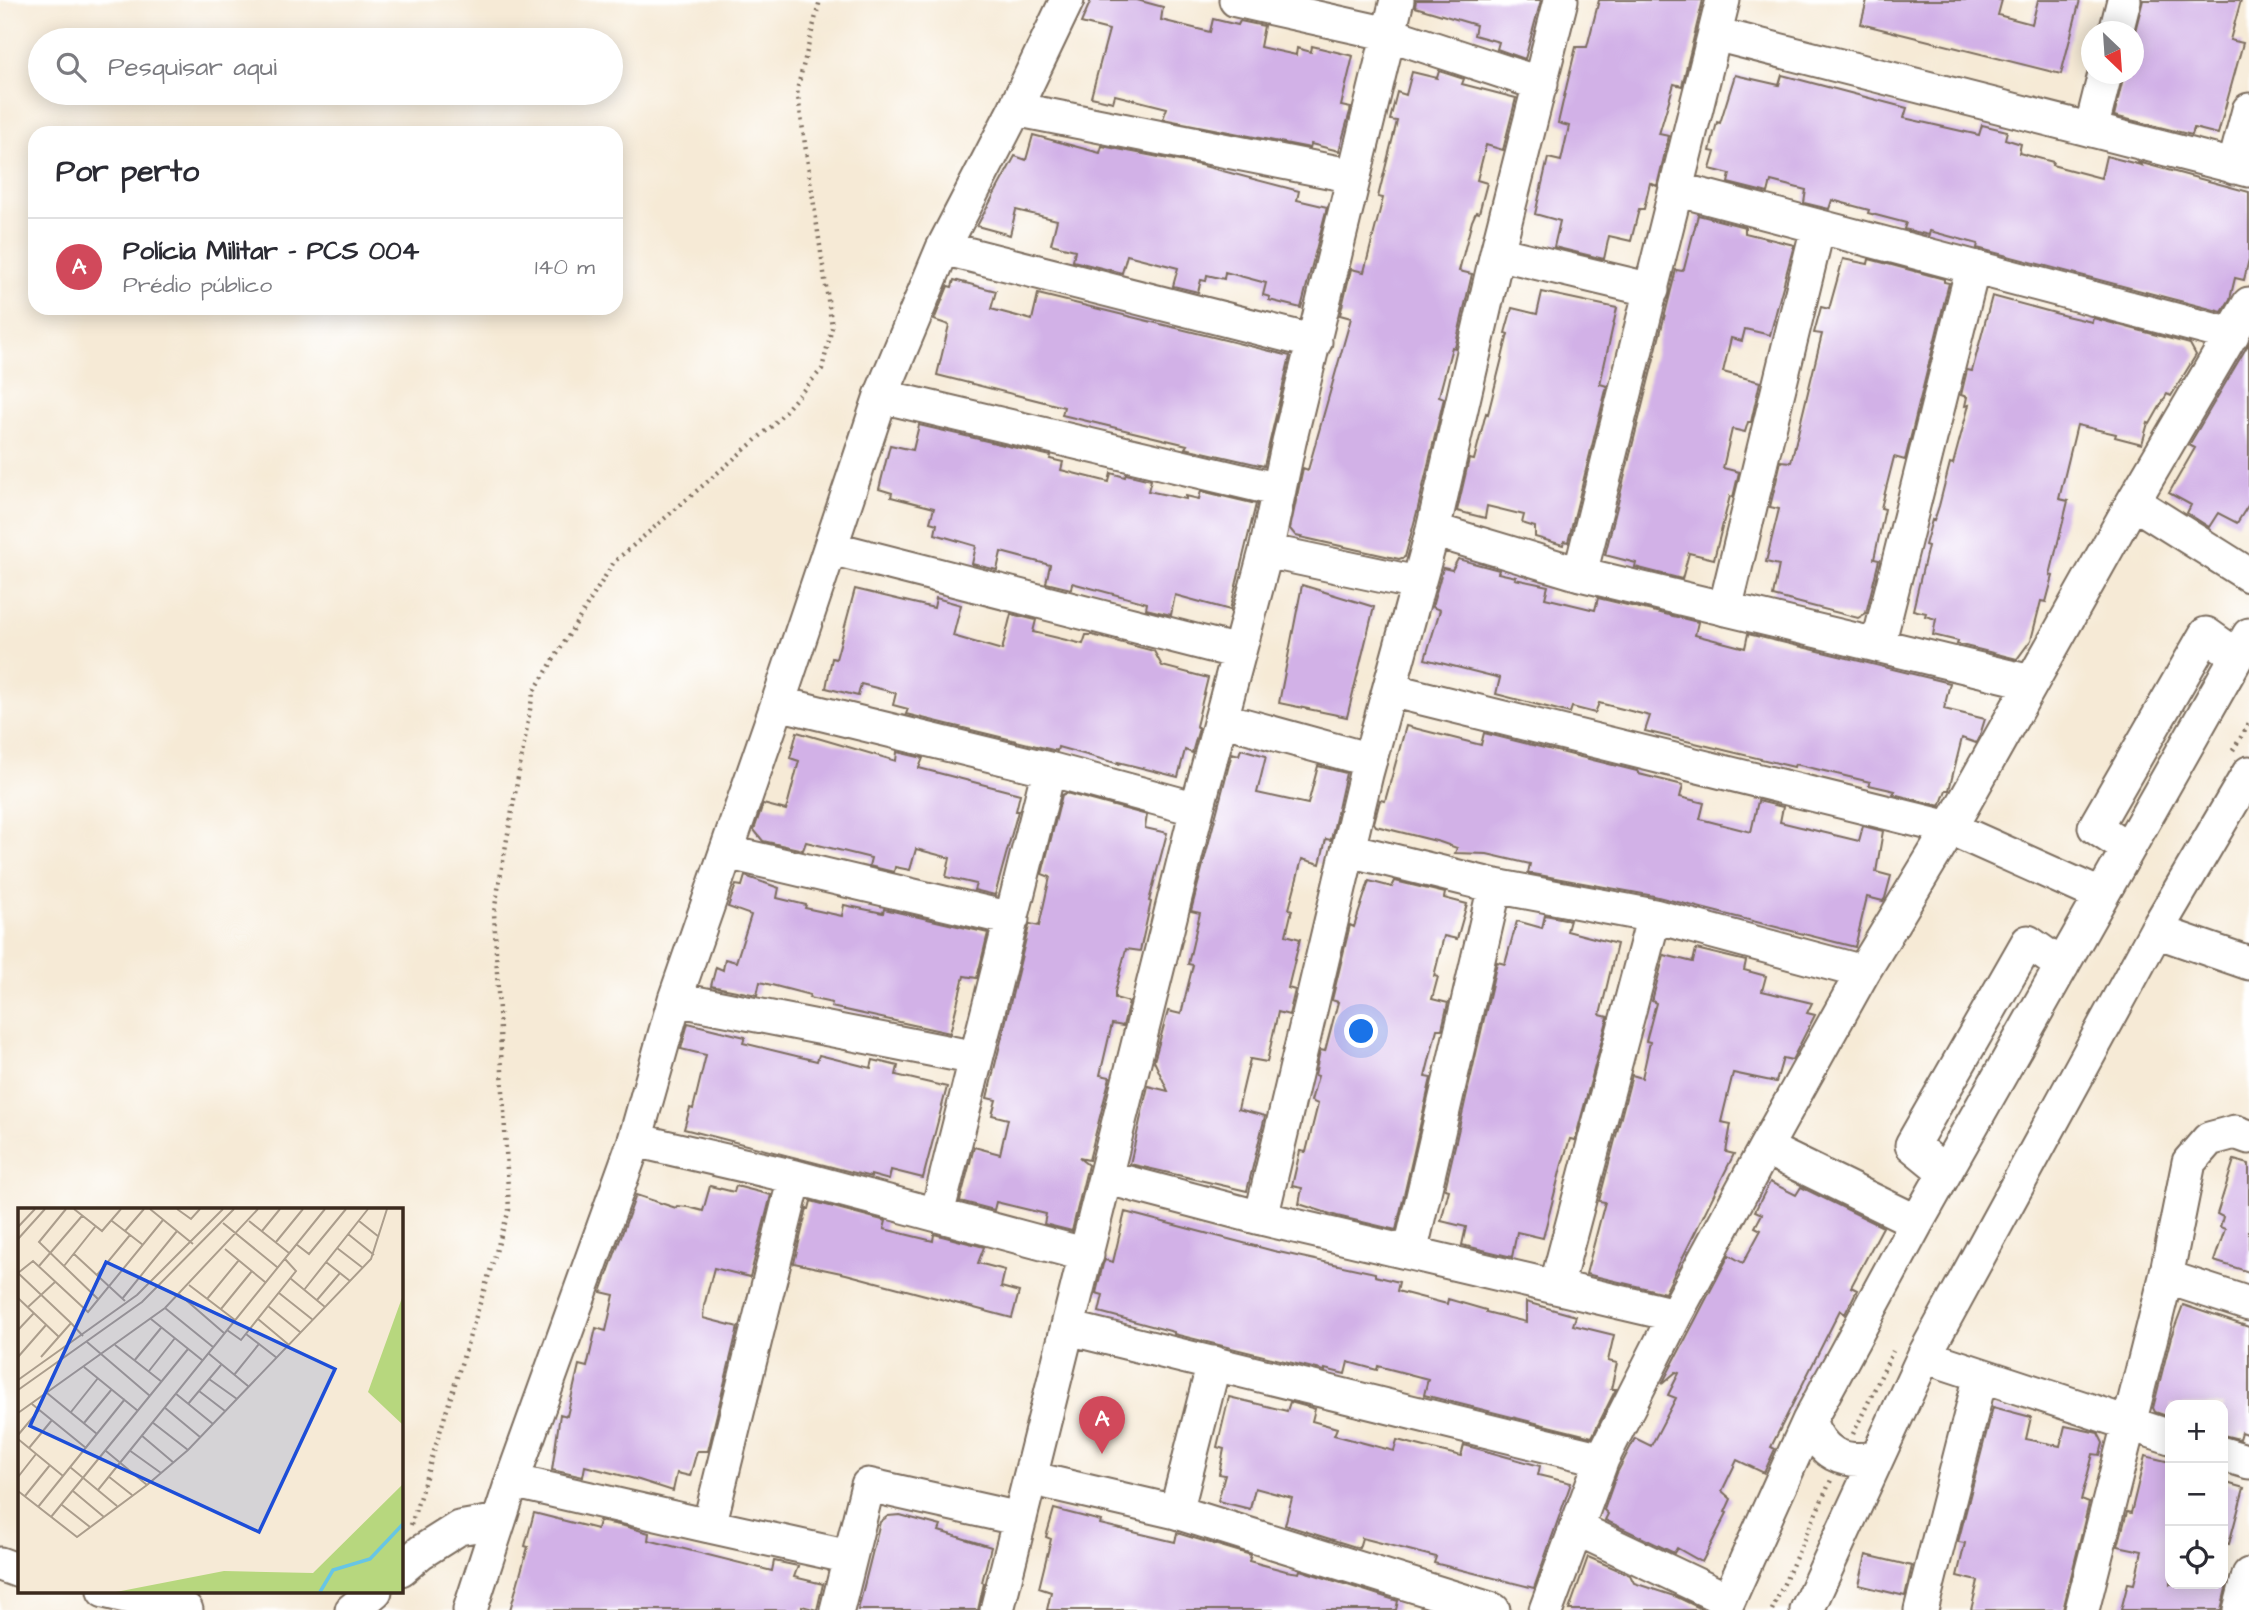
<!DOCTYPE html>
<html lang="pt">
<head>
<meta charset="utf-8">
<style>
  :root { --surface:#fff; --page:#f2f2f3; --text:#2b2b33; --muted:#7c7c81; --line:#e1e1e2; --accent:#d1495b }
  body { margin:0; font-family:"Architects Daughter",sans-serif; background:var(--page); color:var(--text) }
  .controls { position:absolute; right:21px; bottom:21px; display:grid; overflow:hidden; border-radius:14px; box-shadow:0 4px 18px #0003 }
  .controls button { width:63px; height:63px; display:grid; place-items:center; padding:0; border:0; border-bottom:2px solid var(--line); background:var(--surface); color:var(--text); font:35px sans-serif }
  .compass { position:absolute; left:2081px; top:21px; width:63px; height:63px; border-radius:50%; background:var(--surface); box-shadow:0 4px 18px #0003; rotate:155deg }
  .you { position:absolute; left:1362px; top:1032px; width:24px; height:24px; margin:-18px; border:5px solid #fff; border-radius:50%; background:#1a73e8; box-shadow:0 0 0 10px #1a73e833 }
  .badge { display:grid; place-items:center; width:46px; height:46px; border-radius:50%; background:var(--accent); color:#fff; font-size:23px; font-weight:700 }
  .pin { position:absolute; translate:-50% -58px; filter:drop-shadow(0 2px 4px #0008) }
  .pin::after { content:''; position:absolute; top:37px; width:24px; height:21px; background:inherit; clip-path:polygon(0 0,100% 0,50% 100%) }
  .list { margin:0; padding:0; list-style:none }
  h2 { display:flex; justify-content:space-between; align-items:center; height:91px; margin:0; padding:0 28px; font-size:30px }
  h2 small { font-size:23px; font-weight:400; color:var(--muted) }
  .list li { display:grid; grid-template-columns:46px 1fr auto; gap:21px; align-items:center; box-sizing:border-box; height:98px; padding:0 28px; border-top:2px solid var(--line) }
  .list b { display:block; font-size:26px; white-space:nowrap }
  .list p { margin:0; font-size:23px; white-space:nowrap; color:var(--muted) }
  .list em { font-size:23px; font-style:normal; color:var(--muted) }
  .icon { flex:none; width:38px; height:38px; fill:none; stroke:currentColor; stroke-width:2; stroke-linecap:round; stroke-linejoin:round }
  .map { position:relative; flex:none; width:2249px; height:1610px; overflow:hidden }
  .search { position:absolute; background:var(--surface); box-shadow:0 4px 18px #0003; left:28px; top:28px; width:595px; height:77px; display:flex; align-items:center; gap:18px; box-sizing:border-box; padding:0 24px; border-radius:38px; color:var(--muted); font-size:26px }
  .panel { position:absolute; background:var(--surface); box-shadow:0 4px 18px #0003; left:28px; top:126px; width:595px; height:189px; border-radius:21px }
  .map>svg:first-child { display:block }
  .building { fill:#d2b1e7 }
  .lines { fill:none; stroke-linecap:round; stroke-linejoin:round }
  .minor-casing { stroke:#7c6d5e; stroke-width:37 }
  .path { stroke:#7c6d5e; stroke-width:4.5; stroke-dasharray:2 5; stroke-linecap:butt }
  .minor { stroke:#fff; stroke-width:33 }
  .inset-river { fill:none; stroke:#67c5e5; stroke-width:3.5 }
  .inset-road { fill:none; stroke:#ab9d8c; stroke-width:2 }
  .view { fill:#1d4ed8; fill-opacity:0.15; stroke:#1d4ed8; stroke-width:3.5 }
  .inset-edge { fill:none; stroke:#3b2a1e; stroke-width:3.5 }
</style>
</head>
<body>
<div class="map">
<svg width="2249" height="1610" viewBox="0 0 2249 1610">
  <rect width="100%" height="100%" fill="#fff"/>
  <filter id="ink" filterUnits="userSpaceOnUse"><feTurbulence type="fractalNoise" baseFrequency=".0143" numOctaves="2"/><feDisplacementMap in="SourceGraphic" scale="14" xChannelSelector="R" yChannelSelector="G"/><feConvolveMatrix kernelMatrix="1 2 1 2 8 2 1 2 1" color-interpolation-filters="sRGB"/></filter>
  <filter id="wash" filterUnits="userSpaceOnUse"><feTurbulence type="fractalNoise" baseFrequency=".00686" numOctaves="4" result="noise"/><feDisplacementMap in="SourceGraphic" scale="28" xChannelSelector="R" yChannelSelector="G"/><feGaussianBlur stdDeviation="1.57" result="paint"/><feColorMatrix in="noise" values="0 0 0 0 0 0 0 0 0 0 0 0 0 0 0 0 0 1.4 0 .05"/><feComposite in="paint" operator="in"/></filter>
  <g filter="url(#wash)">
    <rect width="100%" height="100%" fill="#f6ead6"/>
    <g id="blocks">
      <path class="building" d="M1091,0H1137L1163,7L1161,20L1210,32L1213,19L1238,25L1240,21L1264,26L1260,47L1296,55L1297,48L1311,52L1312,46L1353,56L1341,106L1351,108L1339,151L1311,144L1310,148L1163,119L1167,108L1115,95L1113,102L1091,97L1109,30L1081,23Z
        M1416,0H1541L1525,59L1497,49L1499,42L1474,35L1476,25L1415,7Z
        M1599,0H1703L1682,86L1674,84L1659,134L1669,136L1657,186L1650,183L1644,209H1639L1631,241L1609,236L1604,259L1554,247L1560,221L1535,214L1548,158L1561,161L1569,126L1558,123L1567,84L1576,47H1587Z
        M1867,0H2002L1998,15L2032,24L2038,0H2080L2061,74L1861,24Z
        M2143,0H2241L2230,40L2243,43L2218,134L2194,128L2192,135L2114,116L2124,74H2133V39Z
        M1439,71L1464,79L1462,84L1516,98L1503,150L1486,145L1477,180L1487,183L1479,213L1476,212L1472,221L1459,271L1472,274L1455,348L1452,347L1439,396L1444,398L1417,512L1405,557L1399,559L1296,536L1290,529L1303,468L1308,470L1351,318L1340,315L1351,269L1364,272L1383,198L1378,197L1397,121L1390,120L1397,92L1406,95L1412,72L1437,78Z
        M1735,75L1779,85L1782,75L1907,108L1904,118L1979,135L1982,125L2007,131L2005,139L2021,144L2019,153L2053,162L2052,165L2101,178L2106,156L2141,165L2138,162L2249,192V259L2244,280L2235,278L2230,299L2222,312L1977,248L1978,244L1930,231L1929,235L1904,229L1906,223L1868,213L1869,210L1832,200L1829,209L1804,203L1806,190L1771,181L1768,193L1728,183L1730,174L1710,169L1715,152L1710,151L1717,122L1720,123Z
        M1033,135L1100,153L1102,146L1200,165L1299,191L1297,200L1327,207L1301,308L1269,300L1270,297L1263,295L1266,283L1225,272L1224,279L1207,275L1206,281L1201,280L1198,292L1173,286L1178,268L1127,255L1122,273L1073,261L1075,250L1051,244L1057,220L1016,210L1010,235L977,226L1015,156L1026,160Z
        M1698,215L1745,227V233L1794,245L1770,335L1745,329L1742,341L1731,338L1723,372L1760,382L1751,422H1748L1745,432L1732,429L1723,468L1739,472L1733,497L1730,496L1714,559L1689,553L1682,579L1635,567L1636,563L1605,555L1676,270L1682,271L1684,269Z
        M1843,259L1868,264L1869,259L1944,279V282L1949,283L1905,460L1894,457L1881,508L1885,509L1874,559L1879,560L1866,613L1858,618L1773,596L1779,565L1766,562L1779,509L1770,507L1781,461L1791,462L1822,334L1814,333L1821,307L1829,309Z
        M954,280L996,291L991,309L1032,320L1038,294L1290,356L1264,466L1185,448L1187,445L1062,415L1064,407L937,375L949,325L934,320L948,286L952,287Z
        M1542,292L1617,308L1600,384L1607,386L1568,542L1564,541L1563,545L1535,537V527L1522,523L1524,515L1487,506L1485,518L1457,511L1469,459L1474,460L1486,413L1488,414L1508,334L1505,333L1512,308L1537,314Z
        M1992,296L2066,316L2092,322L2093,318L2190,344L2196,355L2171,396L2167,394L2150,424L2148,423L2142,444L2115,437L2116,434L2077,425L2059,499L2068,501L2050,575L2053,576L2046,602L2041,601L2031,640L2017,659L1957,644L1958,641L1933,635L1936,619L1925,616L1926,613L1913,610L1928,546L1925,545L1932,520L1934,521L1939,506L1950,463L1953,464L1969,405L1965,406L1967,397L1961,395L1967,370L1972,371Z
        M2249,343V504L2237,523L2218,513L2209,527L2187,513L2191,505L2169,493L2195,448L2189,445Z
        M919,425L1051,456L1050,459L1063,462L1061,470L1109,482L1111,473L1125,477L1126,474L1151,480L1148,491L1186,499V496L1199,499L1201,491L1256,504L1230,610L1175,595L1171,615L1146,609L1147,603L1072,583L1071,589L1046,583L1050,565L1001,552L997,570L972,564L976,546L935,534L937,524L930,522L934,508L891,497L892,493L879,489L890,445L913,450Z
        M1458,559L1499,570L1498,573L1516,577L1515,579L1548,586L1545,598L1595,610L1598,598L1698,622L1695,635L1745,648L1748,634L1950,683L1944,709L1985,719L1980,735L1976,743L1962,738L1949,790H1946L1940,806L1893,794L1895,791L1869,785L1870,782L1795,764L1794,767L1645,731L1650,716L1599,703L1595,713L1572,707L1570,713L1496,694L1500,678L1425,659L1440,610L1432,607L1443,568L1452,570Z
        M1302,585L1374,607L1347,717L1279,703Z
        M855,589L934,608L936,598L961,605L953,636L1002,650L1011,614L1036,620L1033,632L1083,644L1086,635H1092L1154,651L1162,666L1208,678L1196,726L1199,728L1192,753L1185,750L1178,777L1118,762L1119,764L1058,747L1057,751L906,714L908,709L893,705L896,693L861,684L858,696L826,688L832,658L836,659Z
        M1406,726L1481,745L1484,733L1637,771L1639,774L1683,785L1680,797L1704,803L1700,819L1751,832L1758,801L1783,807L1780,822L1859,841L1863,826L1883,831L1876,872L1891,876L1885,898L1883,901L1867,897L1855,947L1654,896L1528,873L1530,864L1487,854L1455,853L1457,848L1440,842L1376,826L1374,823L1380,800L1385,801Z
        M797,732L896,761L897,752L923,758L919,768L1020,794L1016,811H1018L995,895L974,890L976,884L946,877L950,858L916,849L910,870L895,867L894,872L869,866L871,858L806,842L803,850L763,841L754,830L763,804L786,810L799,761L790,758Z
        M1241,749L1266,756L1257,793L1308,804L1318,766L1346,773L1331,840L1326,839L1320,864L1302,859L1289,909L1292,910L1286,935L1300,939L1288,988L1295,990L1289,1015L1278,1012L1267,1062L1250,1059L1238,1109L1265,1116L1247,1191L1130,1164L1148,1086L1168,1091L1154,1061L1168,1011L1181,1014L1193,965L1188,964L1200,913L1191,911L1232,753L1239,755Z
        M1066,793L1147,815L1145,828L1167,833L1149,901L1151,902L1140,951L1126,949L1115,992V998L1129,1002L1123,1026L1112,1024L1100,1075L1110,1077L1089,1160L1079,1158L1088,1165L1072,1231L1044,1224L1046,1214L996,1202L994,1210L960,1201L974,1147L1000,1154L1008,1119L992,1115L996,1100L987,1098L1029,926L1030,924L1039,926L1050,877L1042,874L1062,795Z
        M745,876L779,888L777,898L806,905L805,908L842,916L844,905L883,913L884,909L988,933L977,978L964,976L950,1033L831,1007L832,1003L809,998L810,995L760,982L757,995L711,986L716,967L723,970L725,959L736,962L751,915L728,907L736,885L742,886Z
        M1369,881L1392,887L1395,881L1445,893L1444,898L1467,904L1457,939L1444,936L1434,976L1438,977L1432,999L1448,1003L1442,1029H1437L1425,1077L1431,1078L1396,1230L1337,1216L1299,1204L1302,1188L1292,1186L1300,1151L1306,1152L1318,1104L1311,1101L1318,1076L1315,1075L1320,1050L1325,1051L1338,1002L1332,1000L1350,925L1354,927Z
        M1545,915L1570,920L1567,931L1617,944L1600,1015L1608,1017L1575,1140L1570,1139L1562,1164L1543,1238L1517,1232L1512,1257L1462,1245L1466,1227L1441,1221L1449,1190L1445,1189L1497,962L1505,964L1517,921L1542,928Z
        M1696,949L1746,961L1744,970L1766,976L1762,991L1812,1003L1807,1013L1815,1015L1792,1060L1783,1058L1776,1082L1733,1073L1721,1122L1731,1124L1726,1152L1734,1154L1665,1293L1586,1274L1605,1202L1599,1201L1632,1075L1642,1078L1650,1042L1646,1041L1656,1003L1652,1001L1664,955L1693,962Z
        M688,1023L745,1037L743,1043L817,1061L819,1055L871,1068L873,1060L898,1066L896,1075L947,1087L923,1178L891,1170L889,1180L871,1175V1177L684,1129L690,1108L693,1109L706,1055L681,1049Z
        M2234,1160L2249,1164V1272L2214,1261L2225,1229L2220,1227L2223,1217L2217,1214Z
        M1770,1182L1796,1195L1801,1187L1883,1227L1851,1287L1857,1290L1845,1314L1840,1310L1771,1447L1775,1449L1764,1473L1737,1460L1722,1491L1731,1499L1725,1512L1727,1513L1702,1562L1677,1548L1674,1553L1605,1520L1608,1514L1604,1510L1617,1473L1635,1438L1651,1446L1676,1398L1668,1395L1679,1373L1676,1372L1662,1384L1729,1255L1743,1263L1761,1230L1755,1227L1762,1214L1755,1211Z
        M710,1186L734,1192L736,1186L771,1195L750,1277L714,1268L704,1306L703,1318L738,1327L708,1451H697L690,1476L677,1473L673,1491L639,1480L585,1466L583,1477L552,1470L560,1414L567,1416L579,1365L587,1367L596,1328L606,1331L614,1295L601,1292L636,1195L676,1208L677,1206L688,1207L703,1211Z
        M811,1201L886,1221L884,1229L933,1241L934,1234L984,1247L978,1263L1005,1270L1001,1287L1019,1292L1012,1318L846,1274L794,1263L807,1209H809Z
        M1125,1212L1274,1251L1375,1273V1276L1399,1282L1397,1291L1447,1304L1448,1299L1486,1310V1312L1526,1322V1302L1576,1316L1573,1325L1614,1335L1608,1361L1617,1363L1611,1389H1616L1592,1437L1424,1395L1428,1379L1378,1366L1377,1370L1348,1362L1345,1374L1325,1369V1371L1174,1334V1332L1099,1312L1103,1295L1096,1293L1103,1264L1105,1260L1113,1262Z
        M2183,1305L2249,1327V1435L2241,1432L2239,1439L2223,1435V1405H2170V1417L2155,1412L2153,1408L2171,1337Z
        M1229,1397L1287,1411L1290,1402L1312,1408L1315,1409L1312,1421L1337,1428L1334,1435L1394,1451L1397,1440L1461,1456L1464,1445L1540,1466L1538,1475L1571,1483L1534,1588L1434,1563L1436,1557L1362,1538L1359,1548L1285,1525L1292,1498L1255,1488L1250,1509L1218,1501L1225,1475L1219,1474L1224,1449L1217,1447Z
        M1993,1407L2031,1417L2026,1439L2060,1446L2065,1426L2098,1433L2103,1443L2100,1455L2093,1454L2081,1500L2089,1503L2063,1610H1971L1978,1581L1957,1576L1965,1543L1958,1542Z
        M2145,1456L2170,1462V1584H2227L2221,1610H2121L2128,1583L2134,1584L2142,1551L2118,1546L2127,1512L2131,1513Z
        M2223,1482L2244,1488L2229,1544L2223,1543Z
        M1054,1509L1101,1521L1100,1524L1175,1542L1177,1533L1197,1539L1251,1555L1249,1561L1286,1571L1299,1573L1300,1570L1398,1601L1396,1610H1047L1051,1592L1039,1588L1051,1539L1046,1537Z
        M534,1513L597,1529L599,1521L624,1526L649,1533L648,1540L772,1571L774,1561L798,1566L794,1577L823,1584L817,1610L802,1606V1610H510L528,1547L525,1546Z
        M900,1515L941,1526L939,1531L991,1547L982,1582L984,1583L978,1610H858L880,1522L888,1516Z
        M1866,1555L1912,1566L1905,1596L1859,1585Z
        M1588,1557L1630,1575L1634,1583L1677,1597L1704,1610H1569Z"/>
    </g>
  </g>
  <g filter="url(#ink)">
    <use href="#blocks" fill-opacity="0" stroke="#7c6d5e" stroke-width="2"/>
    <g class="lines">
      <g class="minor-casing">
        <path id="minor" d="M1236,0L1389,34L1541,84
          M2116,32L2124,0
          M1715,34L2249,170
          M1015,109L1354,176
          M2091,130L2105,74
          M2234,167L2249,110
          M1676,189L2232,335
          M943,248L1315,342
          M1497,253L1652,290
          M881,396L1279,490
          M2133,502L2249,575
          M1433,530L1580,574L2031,682
          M831,548L1238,652
          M1266,551L1417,583
          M1580,574L1723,0
          M1725,609L1818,227
          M1878,645L1973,267
          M1390,690L1950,828L2100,895
          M778,703L1049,769L1197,809
          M1221,719L1370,760
          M2127,848L2095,827L2206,634L2237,656
          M1349,850L1495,886L1654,916L1863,972
          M726,852L1012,919
          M2156,931L2249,963
          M675,999L976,1058
          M635,1140L795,1177L1087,1255
          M1765,1148L1917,1222
          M1945,1172L1912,1145L2028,942L2062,966
          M795,1177L709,1526L850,1557
          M1105,1177L1261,1218L1675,1315
          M937,1214L1049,769
          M1261,1218L1366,774L1433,530L1497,253L1561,0
          M1410,1253L1495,886
          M2166,1277L2249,1304
          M1556,1287L1654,916
          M1068,1328L1602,1459
          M1924,1356L2170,1437
          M1809,1421C1822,1454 1841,1464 1876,1458
          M2223,1454L2249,1462
          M1030,1478L1176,1512L1493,1610
          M512,1481L709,1526
          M1176,1512L1214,1363
          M1576,1528L1728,1600
          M0,1564L19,1571
          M401,1569L421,1552L459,1528L499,1521
          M104,1591L186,1610
          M352,1610L375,1591
          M470,1610L512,1481L635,1140L675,999L778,703L881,396L943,248L1015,109L1067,0
          M837,1610L868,1485L1020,1519
          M997,1610L1197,809L1266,551L1289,442L1397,0
          M1546,1610L1602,1459L1675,1315L1765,1148L1863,972L1950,828L2133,502L2249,304
          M1724,1610L1809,1421L1917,1222L2249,635
          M1807,1610L1924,1356L2156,931L2249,773
          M1921,1610L1981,1375
          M2082,1610L2166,1277L2189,1162L2209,1139L2235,1132L2249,1137
          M2240,1610L2249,1575"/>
      </g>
      <path class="path" d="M2233,750L2249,724
        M1853,1434L1893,1351
        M411,1525L509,1210L494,912L533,693L614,562L772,426L822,369L832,327L797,90L820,0
        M1772,1610L1831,1480"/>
      <use href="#minor" class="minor"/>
    </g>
  </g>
  <g transform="translate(18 1208)">
    <rect width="385" height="385" fill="#f6ead6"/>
    <path d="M385,87V217L350,184ZM385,276V384H98L206,363L295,365Z" fill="#b7d77e"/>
    <path class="inset-river" d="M302,384L315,362L352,351L385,316"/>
    <path class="inset-road" d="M48,1L21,34L81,92M56,1L84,23L103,1M132,1L175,36M159,1L173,11L182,1M94,13L125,37M231,13L271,45M341,13L361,29M205,15L259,59M0,19L17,1M107,23L126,1M244,23L262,1M330,26L356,47M0,31L27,1M258,34L285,1M278,36L291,46L328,1M319,40L345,60M207,41L247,74M56,46L107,93M308,54L332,73M21,58L64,8M46,58L77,19M0,65L15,53L70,104L145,12M0,65L53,115M79,67L112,27M272,70L307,99M171,77L217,112M286,82L350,1M261,85L295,112M161,86L206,125M0,90L41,129M104,91L159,23M189,91L221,52M299,92L322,65M250,98L282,124M10,99L37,74M147,100L195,139M203,101L234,63M133,111L184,152M240,111L271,137M0,122L16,105M209,122L223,132L278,63L267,51M69,134L132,188M241,136L259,150M97,137L144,174M190,145L230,178M0,149L28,117M23,149L53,115L65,128M116,153L143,120M66,159L120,203M131,163L157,130M216,167L241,136L228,126M191,171L219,191M0,172L119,87L205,1M0,182L124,94L216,1M181,183L207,203M29,185L79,226M157,185L195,216M14,196L68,240M170,196L203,157M146,199L182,229M53,204L80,170M0,205L147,100L240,1M134,214L170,242M66,215L94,181M0,227L21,202M123,227L156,255M0,231L45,268M11,240L34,212M111,242L143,265M88,243L129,277M52,259L99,298M90,268L114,287M0,269L18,246M80,282L307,1M0,283L59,329L129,277L170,242L353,51L369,1M55,283L86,309M7,288L32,257M44,297L72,319M20,299L107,191M33,309L170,141"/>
    <path class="view" d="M88,54L317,161L241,324L12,218Z"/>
    <rect width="385" height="385" class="inset-edge"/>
  </g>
</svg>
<div class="controls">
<button>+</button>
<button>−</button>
<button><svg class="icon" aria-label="locate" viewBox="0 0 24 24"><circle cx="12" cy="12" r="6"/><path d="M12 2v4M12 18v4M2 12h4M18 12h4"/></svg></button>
</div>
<svg class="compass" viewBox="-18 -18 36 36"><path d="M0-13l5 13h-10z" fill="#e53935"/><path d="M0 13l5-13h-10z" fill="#7c7c81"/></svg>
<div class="you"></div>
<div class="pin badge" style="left:1102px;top:1454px">A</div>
<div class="search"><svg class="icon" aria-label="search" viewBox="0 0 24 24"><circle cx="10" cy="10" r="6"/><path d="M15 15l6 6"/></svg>Pesquisar aqui</div>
<section class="panel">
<h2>Por perto<small></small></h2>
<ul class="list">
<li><span class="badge">A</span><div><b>Polícia Militar - PCS 004</b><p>Prédio público</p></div><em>140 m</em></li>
</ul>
</section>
</div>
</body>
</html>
